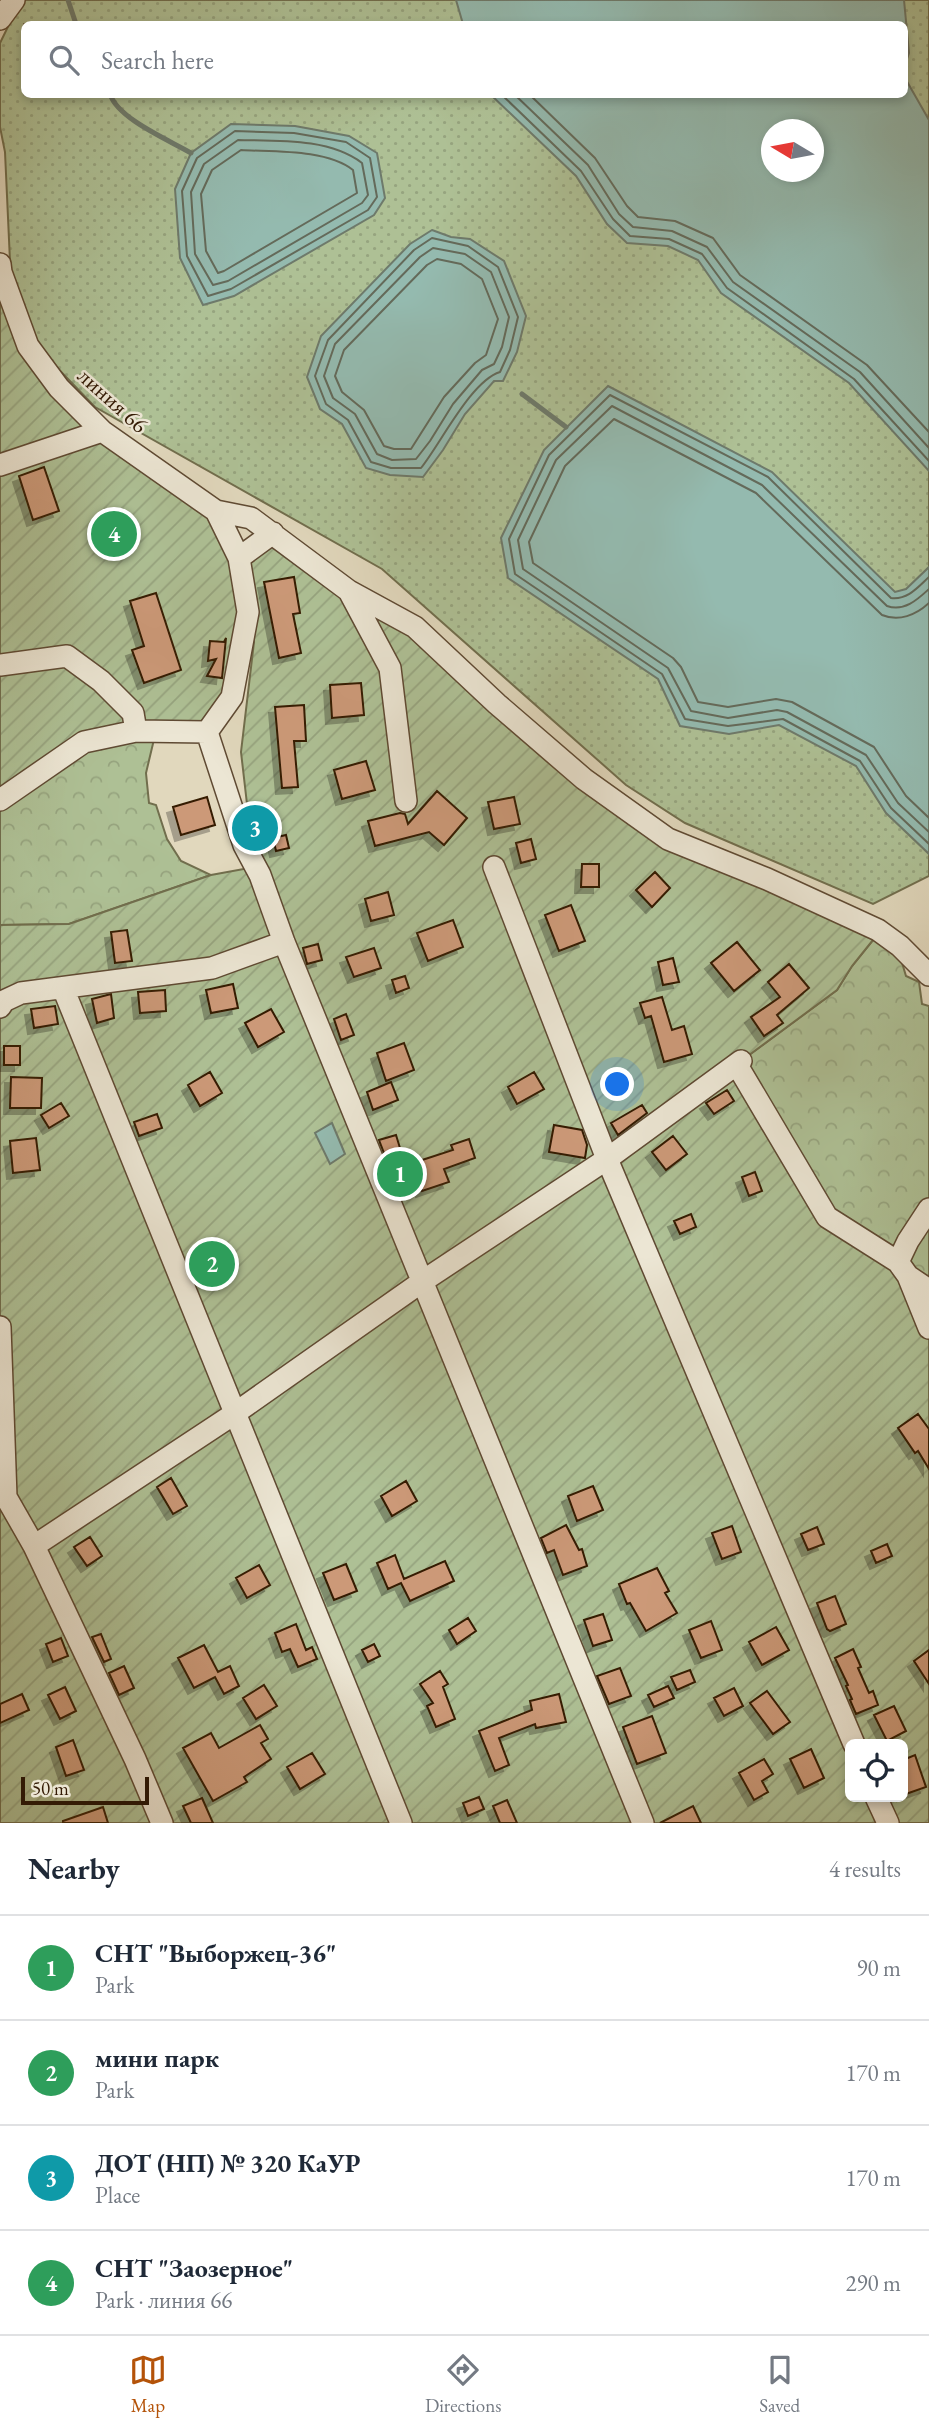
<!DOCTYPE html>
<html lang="en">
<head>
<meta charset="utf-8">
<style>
  :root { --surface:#fff; --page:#f6f6f7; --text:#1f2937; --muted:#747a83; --line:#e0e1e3; --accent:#b45309 }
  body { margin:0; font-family:"EB Garamond",serif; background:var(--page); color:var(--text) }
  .controls { position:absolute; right:21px; bottom:21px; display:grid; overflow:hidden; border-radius:10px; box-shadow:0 4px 10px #0003 }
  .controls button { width:63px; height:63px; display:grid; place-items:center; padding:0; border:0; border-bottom:2px solid var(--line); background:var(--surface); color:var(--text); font:35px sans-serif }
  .compass { position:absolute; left:761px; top:119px; width:63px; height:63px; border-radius:50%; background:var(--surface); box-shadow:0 4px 10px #0003; rotate:280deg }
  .scale { position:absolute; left:21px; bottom:18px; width:128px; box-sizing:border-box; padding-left:7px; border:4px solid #341b05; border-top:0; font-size:19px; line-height:24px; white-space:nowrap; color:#341b05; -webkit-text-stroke:5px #ece6d4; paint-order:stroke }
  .you { position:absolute; left:618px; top:1085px; width:24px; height:24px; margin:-18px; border:5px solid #fff; border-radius:50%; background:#1a73e8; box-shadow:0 0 0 10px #1a73e833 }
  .badge { display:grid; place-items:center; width:46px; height:46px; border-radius:50%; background:var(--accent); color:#fff; font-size:23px; font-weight:700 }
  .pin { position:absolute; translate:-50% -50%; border:4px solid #fff; box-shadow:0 2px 7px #0006 }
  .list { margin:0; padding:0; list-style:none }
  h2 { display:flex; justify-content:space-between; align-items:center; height:91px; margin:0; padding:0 28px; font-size:30px }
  h2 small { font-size:23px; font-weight:400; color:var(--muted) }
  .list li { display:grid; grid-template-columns:46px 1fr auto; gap:21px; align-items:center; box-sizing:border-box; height:105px; padding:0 28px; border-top:2px solid var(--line) }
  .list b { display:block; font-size:26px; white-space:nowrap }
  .list p { margin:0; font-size:23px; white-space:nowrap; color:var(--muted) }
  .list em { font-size:23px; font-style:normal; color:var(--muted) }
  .icon { flex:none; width:38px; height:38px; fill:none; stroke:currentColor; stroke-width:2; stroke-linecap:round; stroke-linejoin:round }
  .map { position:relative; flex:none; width:929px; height:1823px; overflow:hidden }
  .search { position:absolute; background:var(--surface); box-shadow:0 4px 10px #0003; left:21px; right:21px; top:21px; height:77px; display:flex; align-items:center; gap:18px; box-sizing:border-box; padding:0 24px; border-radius:10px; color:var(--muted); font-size:26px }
  .sheet { height:511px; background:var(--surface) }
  nav { display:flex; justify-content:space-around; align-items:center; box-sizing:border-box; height:98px; border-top:2px solid var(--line); background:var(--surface); font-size:19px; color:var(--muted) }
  nav a { display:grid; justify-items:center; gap:4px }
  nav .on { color:var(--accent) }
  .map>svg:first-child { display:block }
  .forest { fill:url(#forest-crowns); stroke:#716e4d; stroke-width:2 }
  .park { fill:url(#park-dots); stroke:#716e4d; stroke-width:2; fill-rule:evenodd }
  .garden { fill:url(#garden-furrows); stroke:#716e4d; stroke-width:2; fill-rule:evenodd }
  .water { fill:#94baaf; stroke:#6e7a6b; stroke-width:2; fill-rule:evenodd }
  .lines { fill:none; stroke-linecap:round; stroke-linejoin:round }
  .shore { stroke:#646a5a; stroke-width:2 }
  .stream { stroke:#6e7a6b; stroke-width:5 }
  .building { fill:#cc9978; stroke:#341b05; stroke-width:2; filter:url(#shadow) }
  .minor-casing { stroke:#5f4a33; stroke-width:24 }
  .minor { stroke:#ece6d4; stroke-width:21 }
  .labels { text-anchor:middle; stroke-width:5; stroke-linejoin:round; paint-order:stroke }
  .street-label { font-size:23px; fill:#341b05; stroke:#ece6d4 }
</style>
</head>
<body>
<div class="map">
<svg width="929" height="1823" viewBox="0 0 929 1823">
  <defs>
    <pattern id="forest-crowns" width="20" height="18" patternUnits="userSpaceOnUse" patternTransform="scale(1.75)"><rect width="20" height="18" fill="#aec095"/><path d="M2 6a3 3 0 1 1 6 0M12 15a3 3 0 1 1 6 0" fill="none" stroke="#96a47f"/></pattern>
    <pattern id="park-dots" width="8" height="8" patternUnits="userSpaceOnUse" patternTransform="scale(1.75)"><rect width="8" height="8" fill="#aec095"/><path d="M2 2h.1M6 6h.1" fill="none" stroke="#96a47f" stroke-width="1.8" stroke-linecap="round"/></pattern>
    <pattern id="garden-furrows" width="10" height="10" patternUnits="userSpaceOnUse" patternTransform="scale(1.75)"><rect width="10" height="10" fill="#aec095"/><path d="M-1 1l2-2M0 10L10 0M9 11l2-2" fill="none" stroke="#96a47f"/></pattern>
    <filter id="shadow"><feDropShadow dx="-6" dy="6" stdDeviation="0" flood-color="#0004"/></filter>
  </defs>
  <rect width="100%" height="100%" fill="#e1d8bd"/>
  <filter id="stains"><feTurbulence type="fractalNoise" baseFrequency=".00286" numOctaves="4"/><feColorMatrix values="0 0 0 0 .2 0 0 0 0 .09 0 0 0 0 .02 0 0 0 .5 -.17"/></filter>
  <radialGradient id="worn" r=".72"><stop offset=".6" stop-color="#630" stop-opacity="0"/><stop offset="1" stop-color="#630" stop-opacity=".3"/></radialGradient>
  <path class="forest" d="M156,731L146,773L149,803L156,805L167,839L181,861L211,875L69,924L0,925V800L84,742Z
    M877,935L900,956L906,976L919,982L922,1004L929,1006V1289L826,1215L741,1061L837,990L852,966Z"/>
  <path class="park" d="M21,0H929V876L873,904L685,823L626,785L382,569L95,407L40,350L11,283L5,152L0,127V43ZM24,24H904V94H24ZM772,130H814V172H772Z"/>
  <path class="garden" d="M0,264L59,388L216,511L248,612L232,697L207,732L84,742L0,800Z
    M277,536L387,610L668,839L877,935L852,966L837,990L741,1061L826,1215L929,1289V1823H0V925L69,924L211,875L265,865L250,830L241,752L254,642L241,556ZM850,1744H903V1797H850Z"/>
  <path class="water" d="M456,0H904L909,53L905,65L904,24H463Z
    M905,78L929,120V471L849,383L721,293L698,260L668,246L627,243L607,224L576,176L491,95L904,94ZM772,130H814V172H772Z
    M231,124L295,126L349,136L377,153L385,198L374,215L234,296L203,305L180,258L175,189L191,153Z
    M432,230L451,237L470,239L504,261L526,316L517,352L503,381H494L465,414L443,450L423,477L390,475L366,468L342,424L320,409L307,377L321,336L410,244Z
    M608,386L772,472L895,592L906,589L929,567V854L886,813L856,766L779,725L729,734L680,726L658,679L508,578L501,538L544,450Z
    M332,1123L345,1154L330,1164L315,1133Z"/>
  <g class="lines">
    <path class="shore" d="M501,94L581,171L613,219L630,236L669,239L702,254L727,288L854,379L929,461
      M514,94L588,165L619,214L633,227L672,231L707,247L733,282L860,372L929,448
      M529,94L595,158L627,206L638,217L675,221L713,238L740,275L867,365L929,432
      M235,131L294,133L346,142L370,158L377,197L368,210L231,289L208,296L187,256L182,191L197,158Z
      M238,140C278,141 329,138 362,163L368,195L362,203L228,281L213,285L195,254L191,192L204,164Z
      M241,150C274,152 326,149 353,170L357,193L224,271L218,273L206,251L201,194L212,170Z
      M432,238L468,246L498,267L518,317L510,350L500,372C471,381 441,443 421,468H391L371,462L348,420L326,404L315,376L328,340L414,250Z
      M433,248L465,254L491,272L509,317L502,347L494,364L482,370L453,404L430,441L416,459L392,460L377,454L355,414L333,398L324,376L335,344L420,257Z
      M437,259L461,264L482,279L498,319L486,355L475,363L444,397L411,449H394L384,446L364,410L342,392L335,376L344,350L427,265Z
      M929,577C918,587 908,600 891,598L768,477L610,395L549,455L509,539L515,574L662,674L685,719L728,726L783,719L860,761L891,808L929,844
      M929,589C917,600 904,612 887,606L762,485L612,406L556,460L518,540L523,569L668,668L691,711L728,718L777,710L787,712L866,755L898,803L929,832
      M929,603C916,615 899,622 882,615L756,493L614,419L565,466L529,542L533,563L673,658L681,667L698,702L728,707L776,699L792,702L874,747L906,796L929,818"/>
    <path class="stream" d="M68,0L76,24
      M110,94C118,119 169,140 191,153
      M522,394L566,427"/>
  </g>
  <path class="building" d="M44,467L59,511L33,520L19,476Z
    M294,577L300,613L293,614L301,653L279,658L264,582Z
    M156,593L181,670L144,683L132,650L144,646L130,601Z
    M226,638L222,678L207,676L216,659L208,661L210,641L224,642Z
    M361,683L364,715L332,718L330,685Z
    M304,705L306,741H294L298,787L282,788L275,707Z
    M366,761L375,790L342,799L334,770Z
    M437,791L467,818L444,845L429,832L375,846L368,821L400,813L405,814L408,824Z
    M207,797L215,825L181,835L173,807Z
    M514,797L520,824L494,829L488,802Z
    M286,835L289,848L276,851L273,838Z
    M531,839L536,859L521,863L516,843Z
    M582,864H599V887H581Z
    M655,872L670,888L652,907L636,890Z
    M388,892L394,915L371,921L365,899Z
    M571,905L585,941L559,951L545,915Z
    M453,920L463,947L428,961L417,933Z
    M127,930L132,961L115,963L111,932Z
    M737,942L760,970L734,991L711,963Z
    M318,944L322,960L307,964L303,948Z
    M374,948L381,968L354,977L346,957Z
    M673,958L679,982L663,985L658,962Z
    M789,964L809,988L777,1015L783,1023L764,1036L751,1017L780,997L768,982Z
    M405,976L409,988L396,993L392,980Z
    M233,984L238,1008L211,1013L206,990Z
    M165,990L166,1011L140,1013L138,992Z
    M111,994L114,1018L97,1023L92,999Z
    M662,997L672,1030L684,1026L692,1054L664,1062L651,1016L645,1018L640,1003Z
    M55,1006L58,1024L34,1028L31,1009Z
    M271,1009L284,1032L258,1047L245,1023Z
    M346,1014L354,1035L341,1040L334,1019Z
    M404,1043L414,1070L386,1081L377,1053Z
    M4,1046H20V1065H4Z
    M210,1072L222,1093L200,1106L188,1085Z
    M534,1072L544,1089L517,1104L508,1087Z
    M11,1077L42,1078L41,1108H10Z
    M391,1082L398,1100L373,1110L367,1092Z
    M727,1090L734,1101L714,1114L706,1103Z
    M61,1103L69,1116L49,1128L41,1115Z
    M642,1105L647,1113L618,1135L611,1123Z
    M157,1114L162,1128L139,1136L134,1122Z
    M554,1125L582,1130L587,1145L585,1158L549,1152Z
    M396,1135L404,1161L389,1166L379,1140Z
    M673,1136L687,1154L666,1170L652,1152Z
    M36,1138L40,1170L13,1173L10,1141Z
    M469,1139L475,1158L444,1169L449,1182L422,1191L413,1163L453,1150L451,1145Z
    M755,1172L762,1191L749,1196L742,1177Z
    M691,1214L696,1227L680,1234L674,1221Z
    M918,1414L929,1429V1469L918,1451L915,1453L898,1428Z
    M171,1478L187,1506L173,1514L157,1487Z
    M406,1481L417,1501L392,1516L381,1496Z
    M593,1486L603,1510L577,1521L568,1496Z
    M566,1525L579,1550L582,1549L587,1566L563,1575L554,1550L547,1553L541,1538Z
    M732,1526L741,1552L722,1559L712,1533Z
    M817,1527L824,1544L808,1550L801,1534Z
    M90,1537L102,1556L87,1566L74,1547Z
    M887,1544L892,1556L876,1563L871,1551Z
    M395,1555L404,1579L445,1561L454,1581L410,1601L401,1583L388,1589L377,1563Z
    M346,1564L357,1591L334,1600L323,1573Z
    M259,1565L270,1585L247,1598L236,1578Z
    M657,1568L669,1591L665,1593L677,1613L646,1631L630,1603L627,1604L619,1584Z
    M835,1596L846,1624L830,1631L827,1629L817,1603Z
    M603,1614L612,1640L593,1646L584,1620Z
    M468,1618L476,1631L457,1644L449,1630Z
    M711,1621L722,1650L701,1658L689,1630Z
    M296,1624L306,1650L312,1647L317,1659L298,1667L290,1649L282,1652L275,1633Z
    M776,1627L789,1650L762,1665L749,1642Z
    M101,1634L111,1659L104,1662L92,1637Z
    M61,1638L68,1656L53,1662L46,1644Z
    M374,1644L380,1656L368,1662L362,1650Z
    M204,1645L218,1672L230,1666L239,1686L224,1694L215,1677L194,1688L178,1658Z
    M853,1649L861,1667L858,1668L869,1693L873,1691L878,1705L856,1714L850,1700L852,1699L846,1686L848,1685L835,1658Z
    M929,1650V1684L914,1661Z
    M124,1666L134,1688L119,1695L109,1673Z
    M620,1668L631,1696L609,1704L597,1676Z
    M690,1670L695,1682L677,1690L671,1677Z
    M440,1671L448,1684L443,1687L455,1719L436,1727L427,1706L433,1703L420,1684Z
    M264,1685L277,1706L256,1719L243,1698Z
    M668,1686L674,1698L654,1707L648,1695Z
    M65,1687L76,1711L60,1719L48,1695Z
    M734,1688L743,1706L724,1716L714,1698Z
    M767,1691L790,1722L773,1734L750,1703Z
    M22,1694L29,1710L0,1723V1704Z
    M559,1694L566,1722L536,1728L535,1724L499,1738L509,1765L495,1771L479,1731L532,1710L530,1701Z
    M894,1706L906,1731L887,1741L874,1715Z
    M652,1716L666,1753L637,1764L623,1727Z
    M260,1725L268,1739L261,1743L271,1759L244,1777L247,1782L213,1801L183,1748L211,1733L219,1748Z
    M73,1740L84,1770L66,1776L56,1747Z
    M811,1749L824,1778L804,1788L790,1759Z
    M312,1753L325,1774L300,1789L287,1767Z
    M915,1755L926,1787L903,1795V1760Z
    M764,1759L773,1774L762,1781L768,1792L754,1800L739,1773Z
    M479,1797L484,1809L468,1816L463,1803Z
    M202,1798L213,1823H191L183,1806Z
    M507,1800L517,1823H500L493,1806Z
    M693,1806L701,1823H660Z
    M103,1807L108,1823H63V1821Z"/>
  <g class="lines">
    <g class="minor-casing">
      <path id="minor" d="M0,19L14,0
        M0,264L1,272L28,346L59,388L102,431L216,511L251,518L349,591L415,627L497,704L584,779L668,839L767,879L878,930L900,946L929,975
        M0,465L102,431
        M239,558L273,533
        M350,593L390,668L406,801
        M0,665L67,656L101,681L133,713L136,731
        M207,732L244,845L260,875L284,942L643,1823
        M207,732L232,697L248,612L239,558L216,511
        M0,800L84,742L136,731L207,732
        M494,867L607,1159L854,1744
        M63,988L401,1823
        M0,1007L4,1001L21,993L212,968L284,942
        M737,1065L827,1217L898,1262L908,1276L929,1290
        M898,1262L908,1241L929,1209
        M908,1276L929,1328
        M0,1327L6,1497L34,1546L135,1759L162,1823
        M34,1546L234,1414L423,1281L607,1159L741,1061
        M876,1797L888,1823"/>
    </g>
    <use href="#minor" class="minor"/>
  </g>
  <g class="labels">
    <g class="street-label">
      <text transform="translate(113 400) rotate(42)" y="8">линия 66</text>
    </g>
  </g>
  <rect width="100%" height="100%" filter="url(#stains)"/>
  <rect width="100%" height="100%" fill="url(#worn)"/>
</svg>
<div class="controls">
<button><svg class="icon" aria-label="locate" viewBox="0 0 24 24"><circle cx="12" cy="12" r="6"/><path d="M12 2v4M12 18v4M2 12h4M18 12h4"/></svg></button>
</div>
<svg class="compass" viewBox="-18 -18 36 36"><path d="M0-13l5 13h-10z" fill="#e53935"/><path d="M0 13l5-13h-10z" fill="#747a83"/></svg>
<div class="scale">50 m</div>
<div class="you"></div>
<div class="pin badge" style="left:400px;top:1174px;background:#2e9e5b">1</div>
<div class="pin badge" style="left:212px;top:1264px;background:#2e9e5b">2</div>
<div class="pin badge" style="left:255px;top:828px;background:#0f9aa8">3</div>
<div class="pin badge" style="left:114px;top:534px;background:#2e9e5b">4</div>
<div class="search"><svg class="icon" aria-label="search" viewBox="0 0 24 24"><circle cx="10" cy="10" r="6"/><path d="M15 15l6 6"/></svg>Search here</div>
</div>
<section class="sheet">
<h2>Nearby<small>4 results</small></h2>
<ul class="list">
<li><span class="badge" style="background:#2e9e5b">1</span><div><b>СНТ &quot;Выборжец-36&quot;</b><p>Park</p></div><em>90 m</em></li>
<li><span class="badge" style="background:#2e9e5b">2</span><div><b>мини парк</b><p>Park</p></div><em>170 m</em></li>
<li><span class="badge" style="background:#0f9aa8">3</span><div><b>ДОТ (НП) № 320 КаУР</b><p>Place</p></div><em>170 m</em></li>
<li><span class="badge" style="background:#2e9e5b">4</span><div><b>СНТ &quot;Заозерное&quot;</b><p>Park · линия 66</p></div><em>290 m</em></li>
</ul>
</section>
<nav>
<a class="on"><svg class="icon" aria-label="map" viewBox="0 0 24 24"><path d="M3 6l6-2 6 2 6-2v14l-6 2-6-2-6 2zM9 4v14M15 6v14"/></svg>Map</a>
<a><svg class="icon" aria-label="directions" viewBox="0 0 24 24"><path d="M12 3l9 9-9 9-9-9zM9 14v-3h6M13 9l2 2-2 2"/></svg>Directions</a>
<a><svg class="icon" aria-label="saved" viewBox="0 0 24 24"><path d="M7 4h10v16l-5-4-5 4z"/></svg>Saved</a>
</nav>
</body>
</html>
